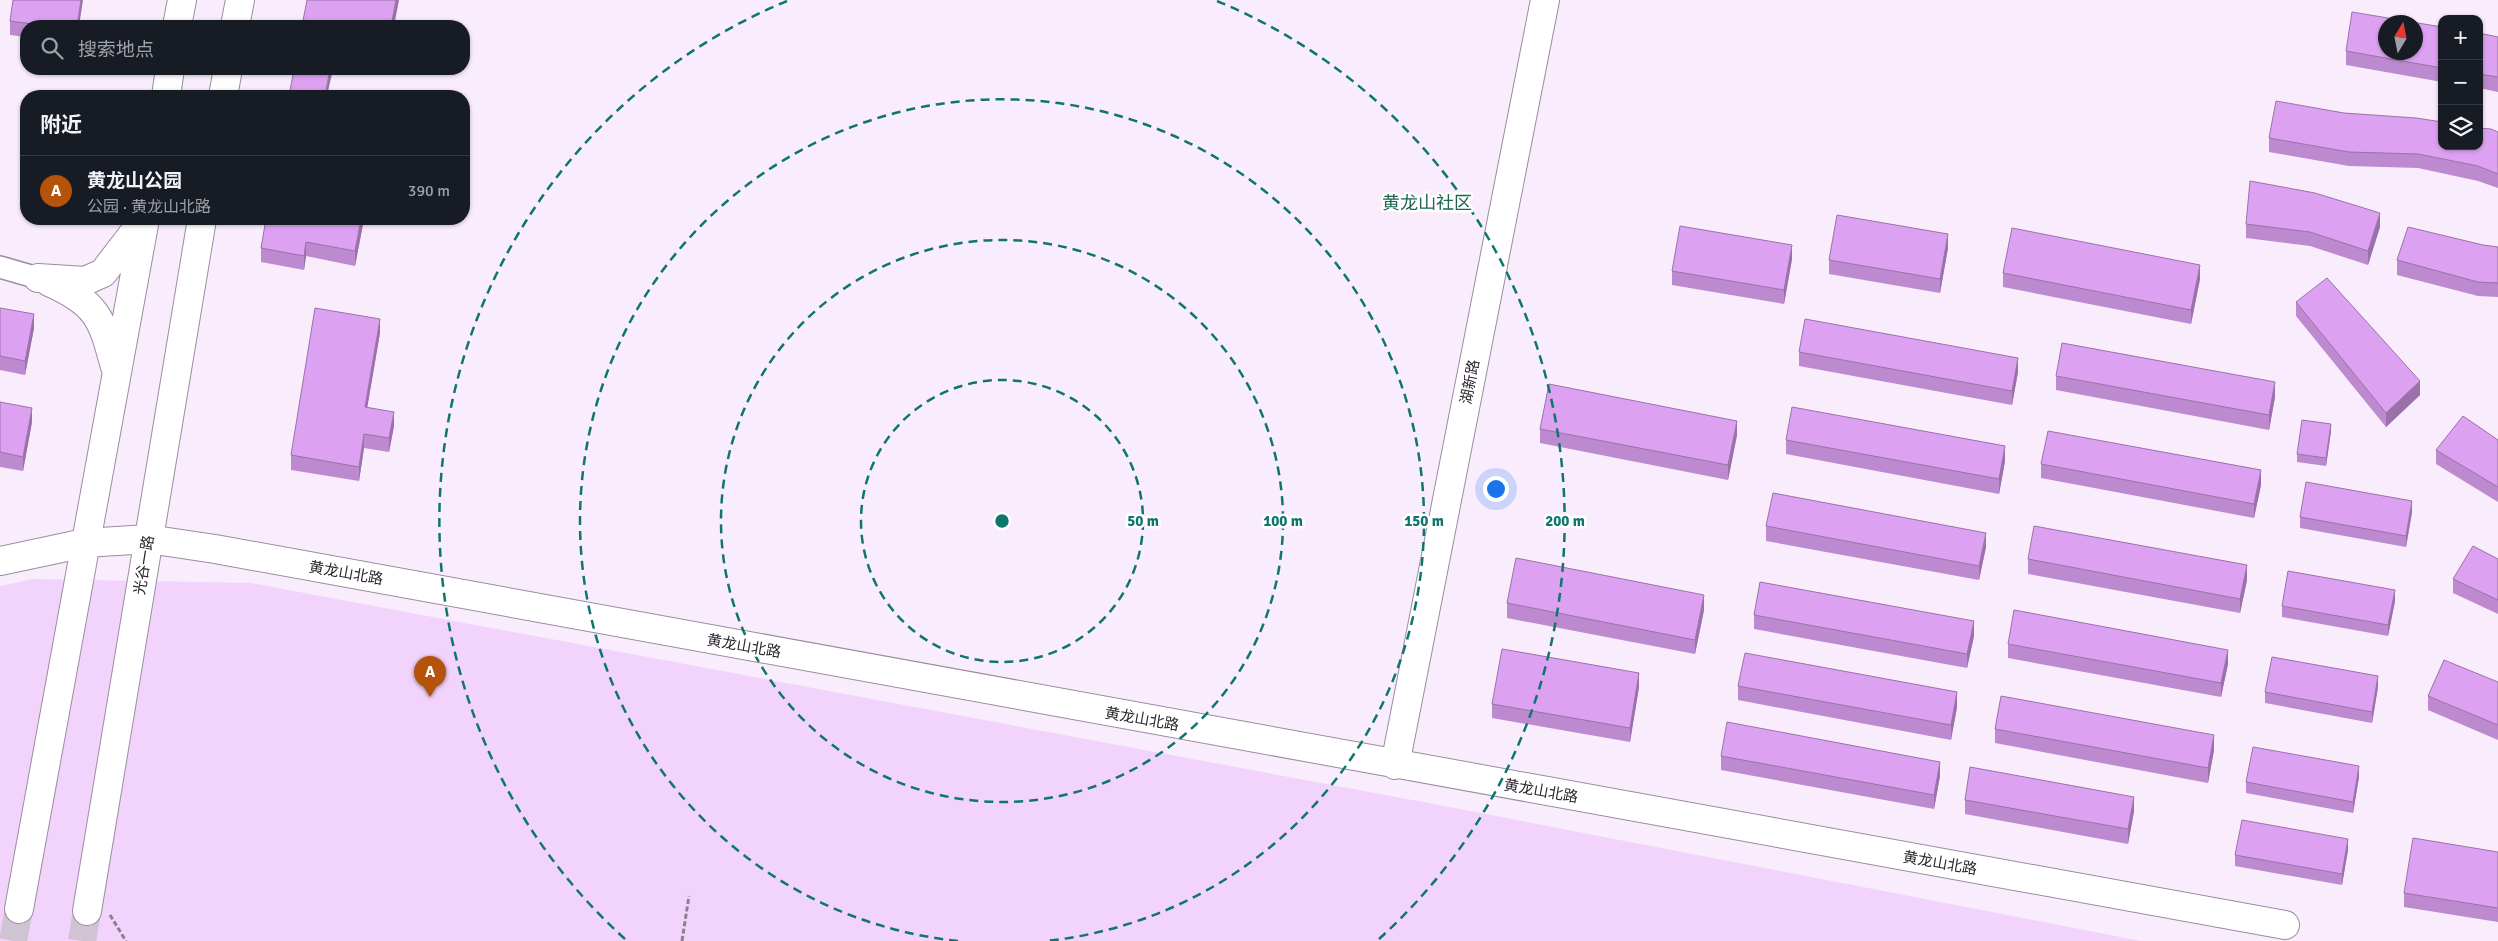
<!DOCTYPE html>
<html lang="zh">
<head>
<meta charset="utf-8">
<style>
  :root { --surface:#171b24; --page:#20242c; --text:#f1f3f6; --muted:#9ea1a6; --line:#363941; --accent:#b45309 }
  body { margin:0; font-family:Signika,"Noto Sans SC",sans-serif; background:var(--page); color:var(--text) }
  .controls { position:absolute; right:15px; top:15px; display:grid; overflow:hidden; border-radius:10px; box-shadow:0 1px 4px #0004 }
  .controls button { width:45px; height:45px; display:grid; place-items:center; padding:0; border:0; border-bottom:1px solid var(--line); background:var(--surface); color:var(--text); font:25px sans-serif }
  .compass { position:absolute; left:2378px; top:15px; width:45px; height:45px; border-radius:50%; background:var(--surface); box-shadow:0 1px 4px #0004; rotate:10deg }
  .you { position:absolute; left:1495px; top:488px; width:18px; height:18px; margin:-12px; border:4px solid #fff; border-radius:50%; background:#1a73e8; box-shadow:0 0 0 8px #1a73e833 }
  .badge { display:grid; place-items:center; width:32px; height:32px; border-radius:50%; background:var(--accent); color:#fff; font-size:16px; font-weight:700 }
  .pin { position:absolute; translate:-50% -41px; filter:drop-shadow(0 1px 2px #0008) }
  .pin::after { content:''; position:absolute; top:26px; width:18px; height:15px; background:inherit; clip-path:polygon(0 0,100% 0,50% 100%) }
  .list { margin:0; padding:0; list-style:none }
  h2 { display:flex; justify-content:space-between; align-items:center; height:65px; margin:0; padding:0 20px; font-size:21px }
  h2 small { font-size:16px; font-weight:400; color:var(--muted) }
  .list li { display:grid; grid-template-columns:32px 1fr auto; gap:15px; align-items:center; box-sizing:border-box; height:70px; padding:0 20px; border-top:1px solid var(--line) }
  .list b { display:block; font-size:19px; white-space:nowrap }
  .list p { margin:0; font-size:16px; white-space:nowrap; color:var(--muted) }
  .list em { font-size:16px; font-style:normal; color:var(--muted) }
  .icon { flex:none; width:28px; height:28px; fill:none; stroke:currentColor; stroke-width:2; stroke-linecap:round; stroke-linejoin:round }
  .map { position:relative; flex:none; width:2498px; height:941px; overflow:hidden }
  .search { position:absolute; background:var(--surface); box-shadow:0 1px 4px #0004; left:20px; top:20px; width:450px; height:55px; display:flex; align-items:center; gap:12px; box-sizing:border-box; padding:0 18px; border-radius:20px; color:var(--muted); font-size:19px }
  .panel { position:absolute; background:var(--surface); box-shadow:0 1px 4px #0004; left:20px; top:90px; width:450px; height:135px; border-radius:20px }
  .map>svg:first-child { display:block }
  .green { fill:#f2d3fc }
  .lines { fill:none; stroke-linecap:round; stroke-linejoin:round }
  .secondary-tunnel { stroke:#d0c4d4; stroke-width:28; stroke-dasharray:28 14; stroke-linecap:butt }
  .street-casing { stroke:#9b8ca0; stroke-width:24 }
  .secondary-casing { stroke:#9b8ca0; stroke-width:30 }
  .path { stroke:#8a818d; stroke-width:3; stroke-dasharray:5 2.5; stroke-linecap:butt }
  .street { stroke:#fff; stroke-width:21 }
  .secondary { stroke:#fff; stroke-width:28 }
  .wall { fill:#be8acf }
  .shaded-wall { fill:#9b71a9 }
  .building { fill:#dda1f1; stroke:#9b71a9; fill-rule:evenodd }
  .ring { fill:none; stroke:#0f766e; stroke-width:2.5; stroke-dasharray:9 6 }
  .labels { text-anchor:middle; stroke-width:5; stroke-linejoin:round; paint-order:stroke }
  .street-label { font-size:15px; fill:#2c262e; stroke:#fff }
  .quarter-label { font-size:18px; fill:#1f664f; stroke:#fff }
  .centre { fill:#0f766e; stroke:#fff; stroke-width:2.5 }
  .ring-label { font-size:15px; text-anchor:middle; font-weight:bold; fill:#0f766e; stroke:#fff; stroke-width:5; stroke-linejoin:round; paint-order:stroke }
</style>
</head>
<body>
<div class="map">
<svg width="2498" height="941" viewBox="0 0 2498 941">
  <rect width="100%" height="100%" fill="#f9ecfd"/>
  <path class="green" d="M33,579L251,583L1455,808L2141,941H0V586Z"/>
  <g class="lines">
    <path class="secondary-tunnel" d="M13,941L19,909
      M82,941L87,911"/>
    <g class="street-casing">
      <path id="street" d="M0,267L38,278"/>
    </g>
    <g class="secondary-casing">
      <path id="secondary" d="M177,26L182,0
        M235,26L240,0
        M166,96L170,69
        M223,96L228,69
        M38,278L85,281L103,273L142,222
        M49,282C97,303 102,318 115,367
        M0,561L85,543L148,539L215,549L2285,925
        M1395,765L1545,0
        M19,909L145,219
        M87,911L202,219"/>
    </g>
    <path class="path" d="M110,915L126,941
      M682,941L689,896"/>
    <use href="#street" class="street"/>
    <use href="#secondary" class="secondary"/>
  </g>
  <path class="wall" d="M10,21L79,26H26V37L10,35Z
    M2442,27V82L2346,65V51Z
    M2479,33L2498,37V92L2479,88Z
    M2344,113L2498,132V188L2478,181L2418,168L2349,166L2269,152V138Z
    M266,219H364L355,266L306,256L304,270L261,262V248Z
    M2246,224L2380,227L2368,265L2310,246L2246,238Z
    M2483,245L2498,247V297L2478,296L2397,275V260Z
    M1948,248L1940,293L1829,274V260Z
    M1792,259L1784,304L1672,285V271Z
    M2003,273L2200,279L2191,324L2003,287Z
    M2296,302L2420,395L2386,427L2296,316Z
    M0,308L34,328L25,375L0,370Z
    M380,333L367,407L394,426L389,452L364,448L359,481L291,470V455Z
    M1799,352L2018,372L2012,405L1799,366Z
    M2056,376L2275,397L2269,430L2056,390Z
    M0,402L32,422L23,471L0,467Z
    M1540,429L1737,435L1728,480L1540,443Z
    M2331,431L2326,466L2297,462V454Z
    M1786,440L2005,461L1999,494L1786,454Z
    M2498,440V502L2436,464V450Z
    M2041,464L2261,485L2254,518L2041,478Z
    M2412,512L2406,547L2300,528V517Z
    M1766,526L1986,547L1979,580L1766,541Z
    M2028,559L2247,580L2240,613L2028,574Z
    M2498,559V614L2453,593V579Z
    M2395,601L2388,636L2282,617V606Z
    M1507,603L1704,610L1695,654L1507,618Z
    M1754,615L1974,636L1967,668L1754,629Z
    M2008,644L2228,664L2221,697L2008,658Z
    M2498,682V740L2428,710V696Z
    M1738,686L1957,707L1951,740L1738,700Z
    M1639,687L1630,742L1492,718V704Z
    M2378,687L2372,723L2265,703V692Z
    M1995,729L2214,750L2208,783L1995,743Z
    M1721,756L1940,776L1934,809L1721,770Z
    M2359,777L2353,813L2246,793V782Z
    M1965,800L2134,811L2128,844L1965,814Z
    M2348,850L2342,885L2235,866V855Z
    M2498,852V922L2404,907V893Z"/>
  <path class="shaded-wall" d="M81,0H83L79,26H77Z
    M396,0H399L394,26H391Z
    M330,69H333L327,96H325Z
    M2380,213V227L2368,265V251Z
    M361,219H364L355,266V251Z
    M1948,234V248L1940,293V279Z
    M306,242V256L304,270V256Z
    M1792,245V259L1784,304V290Z
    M2200,265V279L2191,324V310Z
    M34,314V328L25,375V361Z
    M380,319V333L365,421V407Z
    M2018,358V372L2012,405V391Z
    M2420,381V395L2386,427V413Z
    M2275,382V397L2269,430V415Z
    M32,408V422L23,471V457Z
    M394,412V426L389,452V438Z
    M1737,421V435L1728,480V465Z
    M2331,424V431L2326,466V458Z
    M364,434V448L359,481V467Z
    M2005,446V461L1999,494V479Z
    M2261,470V485L2254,518V504Z
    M2412,501V512L2406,547V536Z
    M1986,533V547L1979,580V566Z
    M2247,565V580L2240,613V599Z
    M2395,590V601L2388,636V625Z
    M1704,595V610L1695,654V640Z
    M1974,621V636L1967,668V654Z
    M2228,650V664L2221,697V683Z
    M1639,673V687L1630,742V728Z
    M2378,676V687L2372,723V712Z
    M1957,692V707L1951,740V725Z
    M2214,735V750L2208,783V768Z
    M1940,762V776L1934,809V795Z
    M2359,766V777L2353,813V802Z
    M2134,797V811L2128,844V829Z
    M2348,839V850L2342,885V874Z"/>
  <path class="building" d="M13,0H81L77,26H48L10,21Z
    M307,0H396L391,26H302Z
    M2352,12L2442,27V68L2346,51ZM2386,22H2416V52H2386Z
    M2479,33L2498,37V77L2479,74Z
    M294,69H330L325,96H289Z
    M2276,101L2344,113L2416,118L2442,122V146H2479V128L2491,129L2498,132V174L2478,166L2418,154L2349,152L2269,138Z
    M2250,181L2315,193L2380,213L2368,251L2310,232L2246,224Z
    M1837,215L1948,234L1940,279L1829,260Z
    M266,219H361L355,251L306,242L304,256L261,248Z
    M1680,226L1792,245L1784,290L1672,271Z
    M2408,227L2483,245L2498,247V283L2478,282L2397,260Z
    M2012,228L2200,265L2191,310L2003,273Z
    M2327,278L2420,381L2386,413L2296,302Z
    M0,308L34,314L25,361L0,356Z
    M315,308L380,319L365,407L394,412L389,438L364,434L359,467L291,455Z
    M1805,319L2018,358L2012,391L1799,352Z
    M2062,343L2275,382L2269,415L2056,376Z
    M1549,384L1737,421L1728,465L1540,429Z
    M0,402L32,408L23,457L0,452Z
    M1792,407L2005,446L1999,479L1786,440Z
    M2463,416L2498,440V487L2436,450Z
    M2302,420L2331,424L2326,458L2297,454Z
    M2048,431L2261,470L2254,504L2041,464Z
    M2306,482L2412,501L2406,536L2300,517Z
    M1773,493L1986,533L1979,566L1766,526Z
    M2034,526L2247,565L2240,599L2028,559Z
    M2473,546L2498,559V600L2453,579Z
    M1516,558L1704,595L1695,640L1507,603Z
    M2288,571L2395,590L2388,625L2282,606Z
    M1760,582L1974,621L1967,654L1754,615Z
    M2014,610L2228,650L2221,683L2008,644Z
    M1502,649L1639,673L1630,728L1492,704Z
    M1745,653L1957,692L1951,725L1738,686Z
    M2272,657L2378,676L2372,712L2265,692Z
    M2444,660L2498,682V725L2428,696Z
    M2001,696L2214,735L2208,768L1995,729Z
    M1727,722L1940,762L1934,795L1721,756Z
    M2253,747L2359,766L2353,802L2246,782Z
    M1970,767L2134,797L2128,829L1965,800Z
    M2242,820L2348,839L2342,874L2235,855Z
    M2413,838L2498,852V908L2404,893Z"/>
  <g class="ring">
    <circle cx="1002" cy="521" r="141"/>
    <circle cx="1002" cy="521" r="281"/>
    <path d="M958 941A422 422 0 1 1 1046 941"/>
    <path d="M625 939A563 563 0 0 1 787 1M1217 1A563 563 0 0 1 1379 939"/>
  </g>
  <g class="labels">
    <g class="street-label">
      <text transform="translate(1470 382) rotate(-79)" y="5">湖新路</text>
      <text transform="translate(144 565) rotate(-81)" y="5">光谷一路</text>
      <text transform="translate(346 573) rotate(10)" y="5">黄龙山北路</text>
      <text transform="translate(744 646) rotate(10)" y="5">黄龙山北路</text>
      <text transform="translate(1142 719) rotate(10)" y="5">黄龙山北路</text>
      <text transform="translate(1541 791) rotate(10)" y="5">黄龙山北路</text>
      <text transform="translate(1940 863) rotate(10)" y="5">黄龙山北路</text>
    </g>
    <g class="quarter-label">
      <text x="1427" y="209">黄龙山社区</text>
    </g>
  </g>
  <circle cx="1002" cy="521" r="8" class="centre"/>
  <g class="ring-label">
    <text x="1143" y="526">50 m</text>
    <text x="1283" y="526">100 m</text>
    <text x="1424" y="526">150 m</text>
    <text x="1565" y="526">200 m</text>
  </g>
</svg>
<div class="controls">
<button>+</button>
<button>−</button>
<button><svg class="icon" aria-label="layers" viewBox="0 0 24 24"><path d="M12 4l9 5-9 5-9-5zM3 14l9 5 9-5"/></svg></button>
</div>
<svg class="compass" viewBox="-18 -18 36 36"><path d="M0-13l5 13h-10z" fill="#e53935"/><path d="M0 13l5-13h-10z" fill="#9ea1a6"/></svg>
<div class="you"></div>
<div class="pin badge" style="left:430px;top:697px">A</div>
<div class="search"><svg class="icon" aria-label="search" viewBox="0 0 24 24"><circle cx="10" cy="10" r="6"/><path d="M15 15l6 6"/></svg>搜索地点</div>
<section class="panel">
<h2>附近<small></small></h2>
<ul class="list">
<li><span class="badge">A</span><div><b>黄龙山公园</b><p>公园 · 黄龙山北路</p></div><em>390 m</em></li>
</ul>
</section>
</div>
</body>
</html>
